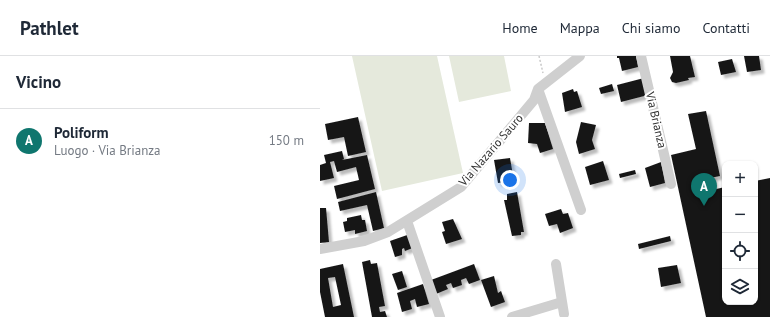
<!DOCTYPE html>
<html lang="it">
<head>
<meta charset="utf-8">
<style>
  :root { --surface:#fff; --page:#f2f2f3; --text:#1f2937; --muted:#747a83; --line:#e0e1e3; --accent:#0f766e }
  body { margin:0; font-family:"PT Sans",sans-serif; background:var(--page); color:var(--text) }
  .controls { position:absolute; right:12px; bottom:12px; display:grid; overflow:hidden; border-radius:8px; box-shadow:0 1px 3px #0004 }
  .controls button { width:36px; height:36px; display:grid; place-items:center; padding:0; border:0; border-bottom:1px solid var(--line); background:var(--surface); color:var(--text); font:20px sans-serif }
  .you { position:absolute; left:190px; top:124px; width:14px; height:14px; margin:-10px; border:3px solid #fff; border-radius:50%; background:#1a73e8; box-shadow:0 0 0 6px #1a73e833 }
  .badge { display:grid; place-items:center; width:26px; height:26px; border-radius:50%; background:var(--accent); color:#fff; font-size:13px; font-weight:700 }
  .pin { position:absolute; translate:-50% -33px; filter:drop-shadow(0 1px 2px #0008) }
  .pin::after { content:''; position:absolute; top:21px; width:14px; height:12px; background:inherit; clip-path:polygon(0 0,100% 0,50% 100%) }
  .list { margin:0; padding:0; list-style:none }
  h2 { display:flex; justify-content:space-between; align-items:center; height:52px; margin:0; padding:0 16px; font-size:17px }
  h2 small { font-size:13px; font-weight:400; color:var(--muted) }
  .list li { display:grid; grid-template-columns:26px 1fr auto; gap:12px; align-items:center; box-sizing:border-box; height:64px; padding:0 16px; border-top:1px solid var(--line) }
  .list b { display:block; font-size:15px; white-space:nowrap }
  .list p { margin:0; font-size:13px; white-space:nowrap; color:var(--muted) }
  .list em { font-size:13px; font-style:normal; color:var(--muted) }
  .icon { flex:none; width:22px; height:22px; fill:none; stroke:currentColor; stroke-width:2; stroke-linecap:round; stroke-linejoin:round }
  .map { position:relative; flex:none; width:450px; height:261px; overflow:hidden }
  header { display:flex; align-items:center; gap:24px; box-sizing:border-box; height:56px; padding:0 20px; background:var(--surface); border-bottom:1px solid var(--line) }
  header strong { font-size:19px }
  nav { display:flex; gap:22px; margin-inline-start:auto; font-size:14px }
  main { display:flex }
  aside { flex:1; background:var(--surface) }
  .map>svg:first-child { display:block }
  .green { fill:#e5e9dc }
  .building { fill:#191919; fill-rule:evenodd; filter:url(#shadow) }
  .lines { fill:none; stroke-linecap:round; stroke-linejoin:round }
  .path { stroke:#c9c9c9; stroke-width:1.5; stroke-dasharray:2 2; stroke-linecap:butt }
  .minor { stroke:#cfcfcf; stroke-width:10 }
  .labels { text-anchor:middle; stroke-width:4; stroke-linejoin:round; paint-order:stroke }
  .street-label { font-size:12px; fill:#323232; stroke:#fff }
</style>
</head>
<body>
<header>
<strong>Pathlet</strong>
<nav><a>Home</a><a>Mappa</a><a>Chi siamo</a><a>Contatti</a></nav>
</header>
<main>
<aside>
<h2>Vicino<small></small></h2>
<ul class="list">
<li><span class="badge">A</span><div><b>Poliform</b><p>Luogo · Via Brianza</p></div><em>150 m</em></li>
</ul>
</aside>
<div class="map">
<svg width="450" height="261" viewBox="0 0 450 261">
  <defs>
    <filter id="shadow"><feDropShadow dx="3.5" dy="3.5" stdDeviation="1" flood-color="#0004"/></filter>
  </defs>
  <rect width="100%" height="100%" fill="#fff"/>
  <path class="green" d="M32,0H117L143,117L62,135Z
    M129,0H184L191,35L139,46Z"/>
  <path class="building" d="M297,0H316L318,11L302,15L299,2H297Z
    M350,0H370L375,21L368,22L369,24L356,27L352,26L350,22L353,16Z
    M424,0H439L441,14L427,16Z
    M412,3L416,16L401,19L398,6Z
    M324,22L328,39L301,46L297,29Z
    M292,28L294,35L281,38L279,32Z
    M253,33L254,36L257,35L262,51L245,56L242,37Z
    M386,55L400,120L390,122L392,134L405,131V246H435V125L450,122V261H386L351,99L376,93L368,58Z
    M38,61L46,96L28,100L24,81L8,84L5,68Z
    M261,66L276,69L272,84L275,93L259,98L256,86Z
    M209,67H225L233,93L220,97L217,88L208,87Z
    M22,95L24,103L22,104L47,99L55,133L17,143L14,130L39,124L36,111L17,116L14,105L10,106L14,122L0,125V109L6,107L4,99Z
    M190,102L194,125L178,127L174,104Z
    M283,105L289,124L270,129L265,111Z
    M341,106L345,127L330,131L325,112Z
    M315,114L316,118L300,122L299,118Z
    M56,136L64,172L53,175L47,149L20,155L18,146Z
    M197,136L204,176H201V179L192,180L184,144H187V138Z
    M0,152H6L9,186L0,187Z
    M241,153L243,158L248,157L253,172L240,177L237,168L229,170L225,158Z
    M41,159L42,164H45L47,175L35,178V174L25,176L23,166L27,165V162Z
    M133,163L142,183L126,188L122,176L125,175L122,166Z
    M90,178L95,191L85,195L84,192L82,193V199L75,201L70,185Z
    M350,180L351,185L319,193L318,188Z
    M50,204L51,208L57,207L65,250L59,251L60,256L65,255L67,261H52L42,206Z
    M23,208L34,261H5L0,236V213ZM15,221L21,249L13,251L8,222Z
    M154,208L160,224L149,228L146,222L141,224L142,229L133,232L131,227L126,229L128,233L116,238L111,224Z
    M357,209L361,227L341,231L338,212Z
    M82,215L87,231L78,234L72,218Z
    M174,220L178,237L181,235L185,246L171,251L161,224Z
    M103,228L109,248L97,251L95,243L90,245L92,253L82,256L77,237Z"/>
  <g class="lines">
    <path class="path" d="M219,0L223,17"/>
    <path class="minor" d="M321,0L351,128
      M218,33L261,154
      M87,165L120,261
      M0,193L44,185L68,176L141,131L214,44L218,33L260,0
      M236,208L244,258
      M192,261L242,246"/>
  </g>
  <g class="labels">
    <g class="street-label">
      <text transform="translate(336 64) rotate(77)" y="4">Via Brianza</text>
      <text transform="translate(171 94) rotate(-49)" y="4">Via Nazario Sauro</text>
    </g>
  </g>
</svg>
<div class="controls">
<button>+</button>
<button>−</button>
<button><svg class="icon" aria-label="locate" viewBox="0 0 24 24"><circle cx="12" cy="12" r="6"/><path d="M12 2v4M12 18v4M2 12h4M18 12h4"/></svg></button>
<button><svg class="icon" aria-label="layers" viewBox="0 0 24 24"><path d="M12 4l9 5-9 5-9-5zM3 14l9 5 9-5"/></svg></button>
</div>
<div class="you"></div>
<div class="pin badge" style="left:384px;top:150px">A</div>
</div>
</main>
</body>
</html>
